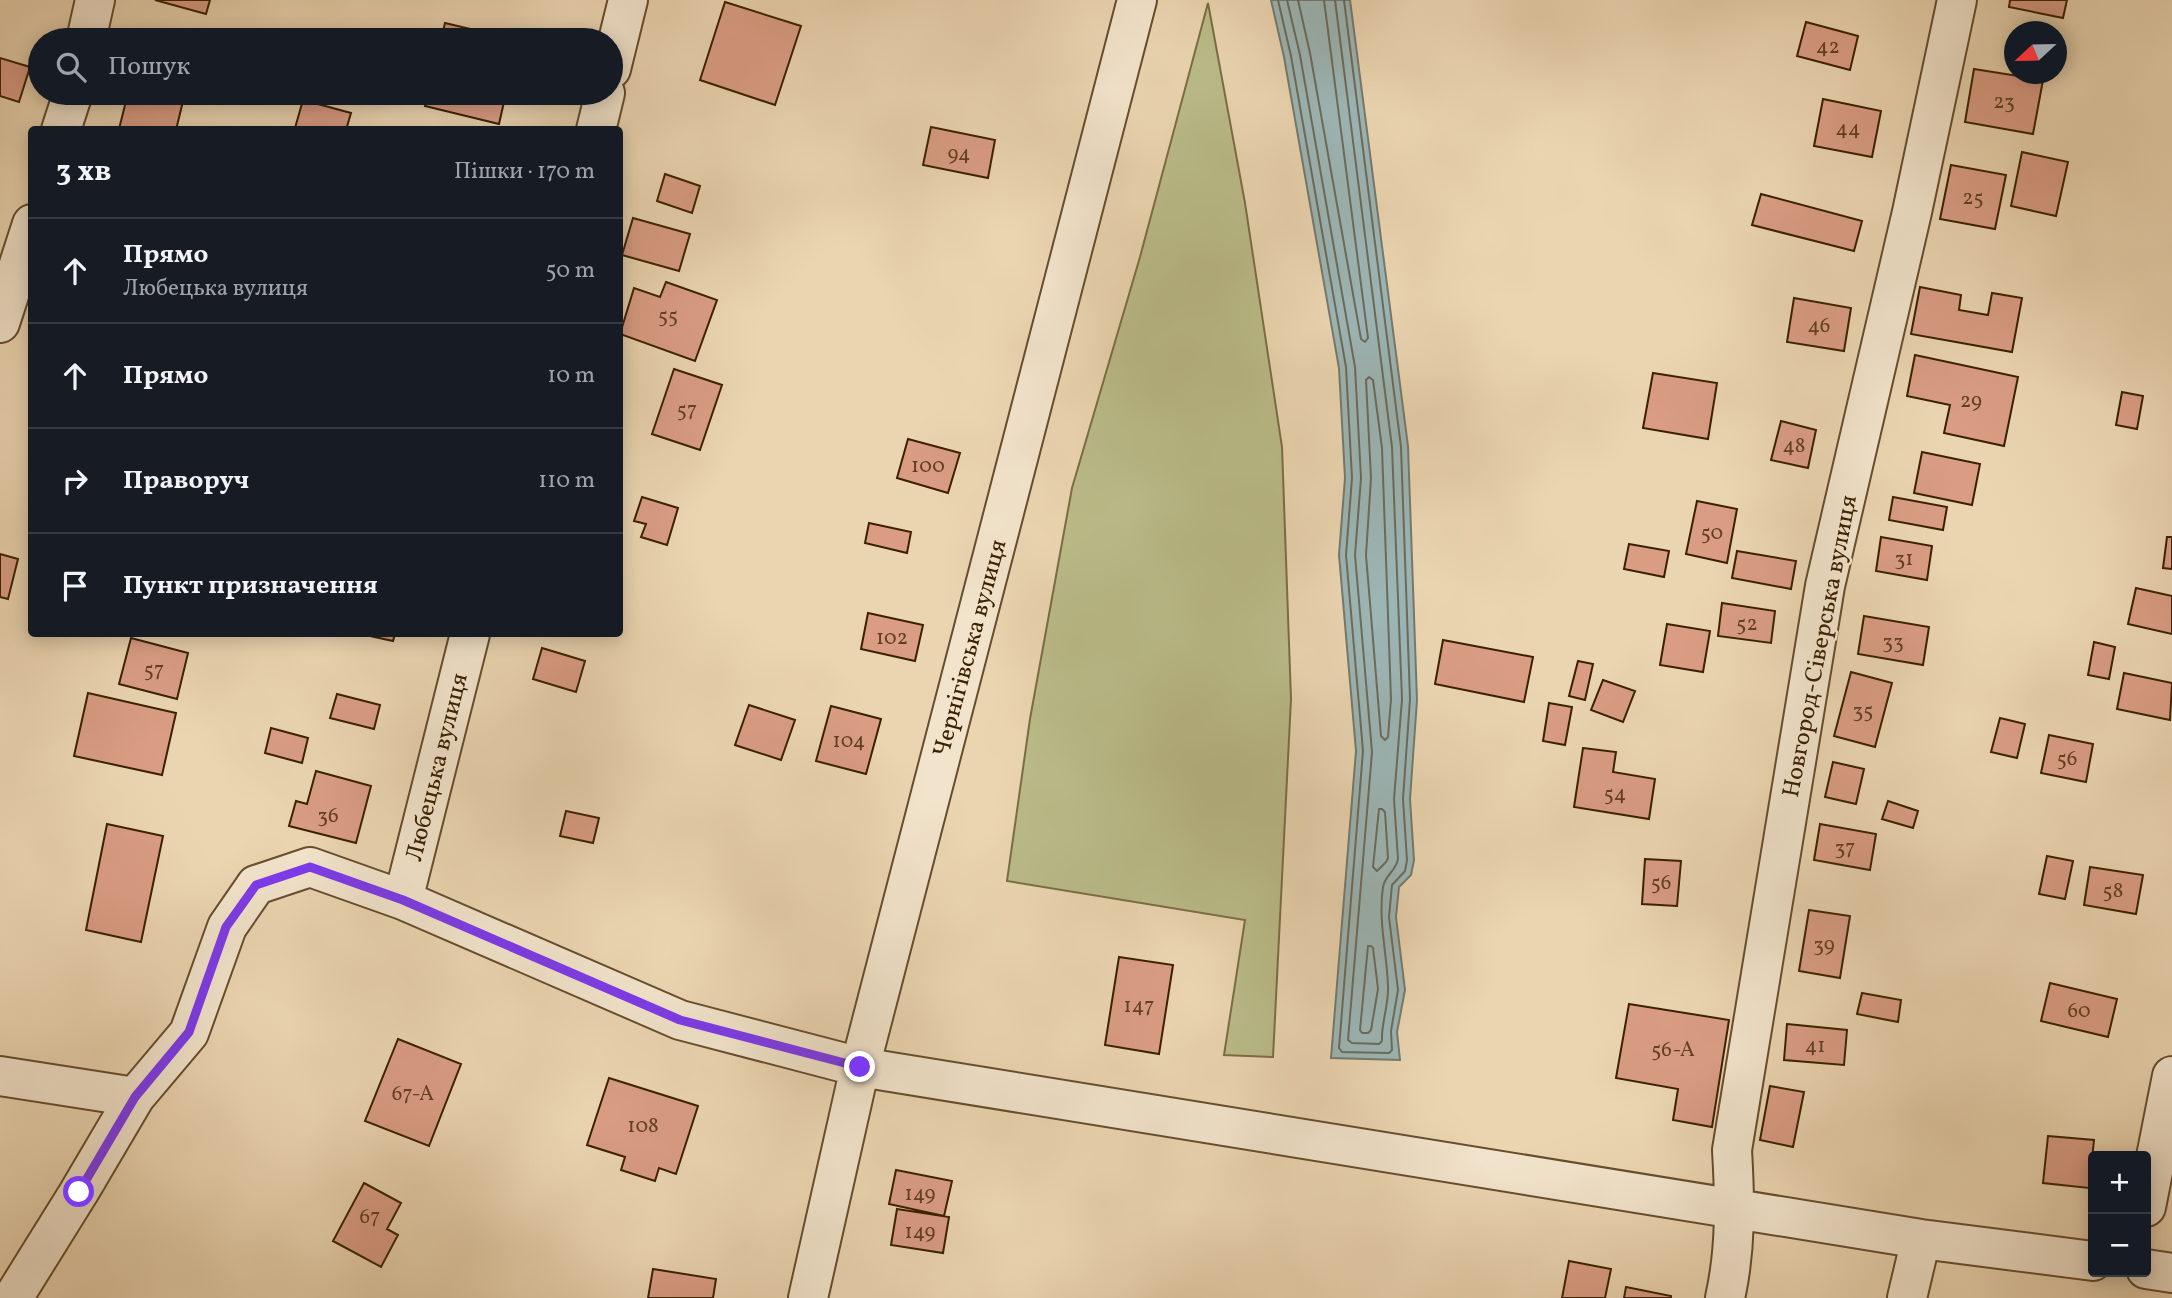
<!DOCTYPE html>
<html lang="uk">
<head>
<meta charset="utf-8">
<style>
  :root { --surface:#171b24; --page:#20242c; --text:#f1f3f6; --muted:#9ea1a6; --line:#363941 }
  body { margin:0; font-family:Vollkorn,serif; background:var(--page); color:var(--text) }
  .controls { position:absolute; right:21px; bottom:21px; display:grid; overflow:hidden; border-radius:7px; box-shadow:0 4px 18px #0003 }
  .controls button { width:63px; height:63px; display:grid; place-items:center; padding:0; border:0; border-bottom:2px solid var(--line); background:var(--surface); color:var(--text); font:35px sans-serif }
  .compass { position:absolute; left:2004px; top:21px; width:63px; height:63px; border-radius:50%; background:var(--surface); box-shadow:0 4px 18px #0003; rotate:248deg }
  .stop { position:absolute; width:21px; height:21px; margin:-16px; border:5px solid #7c3aed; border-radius:50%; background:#fff }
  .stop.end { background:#7c3aed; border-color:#fff; box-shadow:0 2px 7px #0008 }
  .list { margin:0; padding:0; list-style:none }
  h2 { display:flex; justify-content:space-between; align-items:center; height:91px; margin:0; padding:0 28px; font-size:30px }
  h2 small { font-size:23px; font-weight:400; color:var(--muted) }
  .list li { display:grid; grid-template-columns:46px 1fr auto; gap:21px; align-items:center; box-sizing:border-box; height:105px; padding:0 28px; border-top:2px solid var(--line) }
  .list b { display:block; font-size:26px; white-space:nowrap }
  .list p { margin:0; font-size:23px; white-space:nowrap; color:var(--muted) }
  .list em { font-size:23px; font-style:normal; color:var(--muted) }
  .icon { flex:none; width:38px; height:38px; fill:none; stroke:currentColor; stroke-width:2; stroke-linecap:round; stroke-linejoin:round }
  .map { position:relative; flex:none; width:2172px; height:1298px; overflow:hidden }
  .search { position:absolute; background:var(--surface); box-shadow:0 4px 18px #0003; left:28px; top:28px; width:595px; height:77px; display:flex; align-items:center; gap:18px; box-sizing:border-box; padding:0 24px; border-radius:38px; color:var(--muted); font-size:26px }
  .panel { position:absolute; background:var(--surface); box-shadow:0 4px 18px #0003; left:28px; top:126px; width:595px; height:511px; border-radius:7px }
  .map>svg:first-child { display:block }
  .green { fill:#babc89; stroke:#7a6e45; stroke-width:2 }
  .water { fill:#9cb6b6; stroke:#757a6e; stroke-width:2 }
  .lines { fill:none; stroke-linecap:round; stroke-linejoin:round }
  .shore { stroke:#6b6b5c; stroke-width:2 }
  .building { fill:#da9d84; stroke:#3a2001; stroke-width:2 }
  .minor-casing { stroke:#664d2d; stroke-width:42 }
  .minor { stroke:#f2e4cc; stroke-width:38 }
  .route { stroke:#7c3aed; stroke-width:9 }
  .labels { text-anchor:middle; stroke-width:5; stroke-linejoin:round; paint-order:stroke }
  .number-label { font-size:21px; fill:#623f22 }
  .street-label { font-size:24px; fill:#3a2001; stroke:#f2e4cc }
</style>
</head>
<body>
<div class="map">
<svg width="2172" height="1298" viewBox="0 0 2172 1298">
  <rect width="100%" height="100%" fill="#ebd5b1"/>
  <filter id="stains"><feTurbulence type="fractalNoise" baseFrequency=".00286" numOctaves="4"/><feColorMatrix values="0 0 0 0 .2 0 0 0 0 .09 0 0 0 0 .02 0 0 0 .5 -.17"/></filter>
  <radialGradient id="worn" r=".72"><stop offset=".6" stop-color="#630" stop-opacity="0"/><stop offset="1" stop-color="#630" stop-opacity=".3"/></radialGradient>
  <path class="green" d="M1208,3L1245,203L1282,447L1291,699L1273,1057L1224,1055L1245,920L1007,881L1030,719L1072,488L1140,257Z"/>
  <path class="water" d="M1271,0H1350L1408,446L1417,700L1410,799L1414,860L1411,875L1399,887L1396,917L1405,990L1397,1032L1400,1060L1331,1058L1356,751L1339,555L1345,478L1339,368L1284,57Z"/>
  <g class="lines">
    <path class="shore" d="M1278,0L1291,56L1346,367L1352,478L1346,555L1363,751L1339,1048L1342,1052L1389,1053L1392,1050L1391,1031L1398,990L1389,917L1392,885L1405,871L1407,860L1403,799L1410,699L1401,447L1344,0
      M1287,0L1300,55L1355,367L1361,478L1355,555L1372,752L1348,1040L1352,1043L1379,1044L1382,1041C1381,1023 1389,1005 1388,986C1387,953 1378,921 1383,887C1385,875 1396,871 1398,859L1394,799L1402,699L1392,447L1335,0
      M1298,0L1310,53L1361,339L1365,342L1368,338L1324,0
      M1369,377L1373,380L1382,448L1391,699L1388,737L1385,740L1381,736L1366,555L1371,478L1366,380Z
      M1379,809H1382L1385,812L1388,858L1386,862L1377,871L1373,867Z
      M1368,946H1371L1373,948L1378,989L1371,1030L1368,1033H1362L1360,1030Z"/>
  </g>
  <path class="building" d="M155,0H210L206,14Z
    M2010,0H2067L2063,18L2009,7Z
    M725,2L801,26L775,105L700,80Z
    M1806,22L1858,36L1850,70L1797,56Z
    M445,23L500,36L499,40H441Z
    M0,58L30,67L19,102L0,96Z
    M1974,69L2043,80L2033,134L1965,122Z
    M128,93H185L176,130L119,129Z
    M428,93H506L499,124L425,106Z
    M1823,99L1881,111L1872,157L1814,146Z
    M303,100L351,113L346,130L295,128Z
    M931,127L995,140L988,178L923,165Z
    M2022,152L2068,162L2056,216L2011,206Z
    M1951,165L2006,175L1995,229L1940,219Z
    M665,174L700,186L692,213L657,201Z
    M1761,194L1862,221L1854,251L1752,225Z
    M633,218L690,234L679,271L622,255Z
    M666,282L717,300L695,361L620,334L634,288L660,297Z
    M1920,287L1961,295L1959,310L1988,315L1992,293L2022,298L2012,352L1911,334Z
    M1794,298L1851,308L1844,351L1787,342Z
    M1915,355L2018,377L2004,446L1944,433L1950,405L1907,396Z
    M674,369L722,385L700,450L652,434Z
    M1653,373L1717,383L1708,439L1643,428Z
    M2122,392L2143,396L2137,429L2116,425Z
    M1781,421L1816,430L1808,468L1771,460Z
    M908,439L960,453L948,493L897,478Z
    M1922,452L1980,464L1972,505L1914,493Z
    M642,497L678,508L667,545L641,537L646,524L634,521Z
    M1893,497L1947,507L1943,530L1889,520Z
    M1697,501L1737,509L1727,563L1686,554Z
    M869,523L911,532L907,553L865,543Z
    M1881,537L1932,546L1927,580L1876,571Z
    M2167,537H2172V569L2163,568Z
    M1629,544L1669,551L1664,577L1624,569Z
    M1737,551L1796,561L1791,589L1732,578Z
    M0,554L18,559L8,599L0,597Z
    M2136,588L2172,596V634L2128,624Z
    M1722,603L1775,611L1771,643L1718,636Z
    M868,613L923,625L915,661L861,649Z
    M1864,616L1929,627L1923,665L1858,654Z
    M1667,624L1710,631L1703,672L1660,665Z
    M361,634H395L393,641Z
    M131,638L188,653L177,699L119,684Z
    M1443,640L1533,657L1524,702L1435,684Z
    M2094,642L2115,647L2109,679L2088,675Z
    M542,648L585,661L576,692L533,679Z
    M1578,661L1593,664L1585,700L1569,696Z
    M1851,672L1892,683L1875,747L1834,736Z
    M2124,673L2172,683L2170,720L2117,709Z
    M1603,680L1635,691L1623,722L1591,710Z
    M88,693L176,713L162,775L74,756Z
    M337,694L380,705L374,729L330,718Z
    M1549,703L1572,707L1565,745L1543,741Z
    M749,705L795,720L781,760L735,745Z
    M831,706L881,719L866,774L816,761Z
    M2000,718L2025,724L2017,758L1991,752Z
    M271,728L308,738L302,763L265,753Z
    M2049,735L2093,744L2086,782L2041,773Z
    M1583,748L1616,752L1613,772L1655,779L1649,819L1574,807Z
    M1833,762L1864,769L1856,804L1825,797Z
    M316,771L371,786L356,843L289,826L296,801L307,804Z
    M1888,801L1918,811L1913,828L1882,819Z
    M566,811L599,818L593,843L560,836Z
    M107,824L163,836L141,942L86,930Z
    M1820,824L1876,834L1870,870L1814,860Z
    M2047,856L2073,861L2065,899L2039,894Z
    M1645,859L1681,861L1677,906L1642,904Z
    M2090,867L2143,875L2136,914L2084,905Z
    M1809,910L1850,916L1840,978L1799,971Z
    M1119,957L1173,965L1159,1054L1105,1045Z
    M2050,983L2117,999L2108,1037L2041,1021Z
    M1862,993L1901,1000L1898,1022L1857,1014Z
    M1629,1004L1729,1020L1712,1127L1673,1120L1678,1089L1616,1078Z
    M1787,1024L1847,1030L1844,1065L1784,1060Z
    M398,1039L461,1064L429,1146L365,1121Z
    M609,1078L698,1106L676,1174L659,1168L655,1181L621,1170L625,1157L587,1145Z
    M1770,1086L1804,1092L1793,1147L1760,1140Z
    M2048,1136L2094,1140L2089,1188L2043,1183Z
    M896,1170L952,1181L944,1216L889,1204Z
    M364,1183L401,1203L387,1229L398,1235L381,1267L333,1241Z
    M897,1209L949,1217L943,1253L891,1245Z
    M1569,1261L1611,1269L1605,1298H1562Z
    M653,1269L716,1279L713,1298H648Z
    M1626,1287L1671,1296V1298H1624Z"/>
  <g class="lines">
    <g class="minor-casing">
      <path id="minor" d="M86,40L95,0
        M611,69L628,0
        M61,130L73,93
        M596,130L605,93
        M0,323L32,224
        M403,900L470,634
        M0,1076L135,1097
        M2146,1207L2172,1076
        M2146,1269L2172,1273
        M13,1298L79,1192L135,1097L189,1033L227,927L256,885L310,867L403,900L680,1020L860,1067L1921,1239L2093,1261
        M808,1298L860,1067L1137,0
        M1725,1298C1736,1249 1735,1200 1732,1150L1825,586L1912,212L1957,0
        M1907,1298L1921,1239"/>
    </g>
    <use href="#minor" class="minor"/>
  </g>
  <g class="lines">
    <path class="route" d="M79,1192L135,1097L189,1032L226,927L256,885L310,867L403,900L680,1020L860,1067"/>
  </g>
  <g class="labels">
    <g class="number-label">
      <text x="1828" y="53">42</text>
      <text x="2004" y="108">23</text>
      <text x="1848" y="135">44</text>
      <text x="959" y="160">94</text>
      <text x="1973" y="204">25</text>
      <text x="668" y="322">55</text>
      <text x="1819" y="332">46</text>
      <text x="1971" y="407">29</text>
      <text x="687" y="416">57</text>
      <text x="1794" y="452">48</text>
      <text x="928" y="472">100</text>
      <text x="1712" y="539">50</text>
      <text x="1904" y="565">31</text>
      <text x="1747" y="630">52</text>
      <text x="892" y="644">102</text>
      <text x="1893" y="648">33</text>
      <text x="154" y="676">57</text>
      <text x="1863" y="717">35</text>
      <text x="849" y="747">104</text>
      <text x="2067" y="765">56</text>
      <text x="1615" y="800">54</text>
      <text x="328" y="822">36</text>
      <text x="1845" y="854">37</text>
      <text x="1661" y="889">56</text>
      <text x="2113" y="897">58</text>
      <text x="1824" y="951">39</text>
      <text x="1139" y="1012">147</text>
      <text x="2079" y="1017">60</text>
      <text x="1815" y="1052">41</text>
      <text x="1673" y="1056">56-А</text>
      <text x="413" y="1100">67-А</text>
      <text x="643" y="1132">108</text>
      <text x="920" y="1200">149</text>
      <text x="370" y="1223">67</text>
      <text x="920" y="1238">149</text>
    </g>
    <g class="street-label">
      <text transform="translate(1819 646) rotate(-79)" y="8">Новгород-Сіверська вулиця</text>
      <text transform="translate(969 648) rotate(-75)" y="8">Чернігівська вулиця</text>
      <text transform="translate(436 767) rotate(-76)" y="8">Любецька вулиця</text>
    </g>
  </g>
  <rect width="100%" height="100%" filter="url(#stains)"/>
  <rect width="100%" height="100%" fill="url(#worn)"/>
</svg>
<div class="controls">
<button>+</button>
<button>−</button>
</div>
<svg class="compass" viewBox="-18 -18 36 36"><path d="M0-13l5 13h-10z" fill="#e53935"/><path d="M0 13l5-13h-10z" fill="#9ea1a6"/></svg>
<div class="stop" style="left:79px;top:1192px"></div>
<div class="stop end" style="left:860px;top:1067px"></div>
<div class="search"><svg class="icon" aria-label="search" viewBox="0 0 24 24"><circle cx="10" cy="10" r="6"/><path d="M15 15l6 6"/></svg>Пошук</div>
<section class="panel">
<h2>3 хв<small>Пішки · 170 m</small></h2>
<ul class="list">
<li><svg class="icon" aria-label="ahead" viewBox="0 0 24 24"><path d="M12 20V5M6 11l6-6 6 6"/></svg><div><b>Прямо</b><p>Любецька вулиця</p></div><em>50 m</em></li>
<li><svg class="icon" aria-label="ahead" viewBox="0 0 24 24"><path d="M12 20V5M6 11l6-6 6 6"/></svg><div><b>Прямо</b></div><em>10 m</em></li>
<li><svg class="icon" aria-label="right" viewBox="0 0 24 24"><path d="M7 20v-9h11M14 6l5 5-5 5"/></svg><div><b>Праворуч</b></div><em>110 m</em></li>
<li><svg class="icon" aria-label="arrive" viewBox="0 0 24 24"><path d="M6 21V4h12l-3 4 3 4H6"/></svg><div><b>Пункт призначення</b></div></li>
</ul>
</section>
</div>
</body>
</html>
